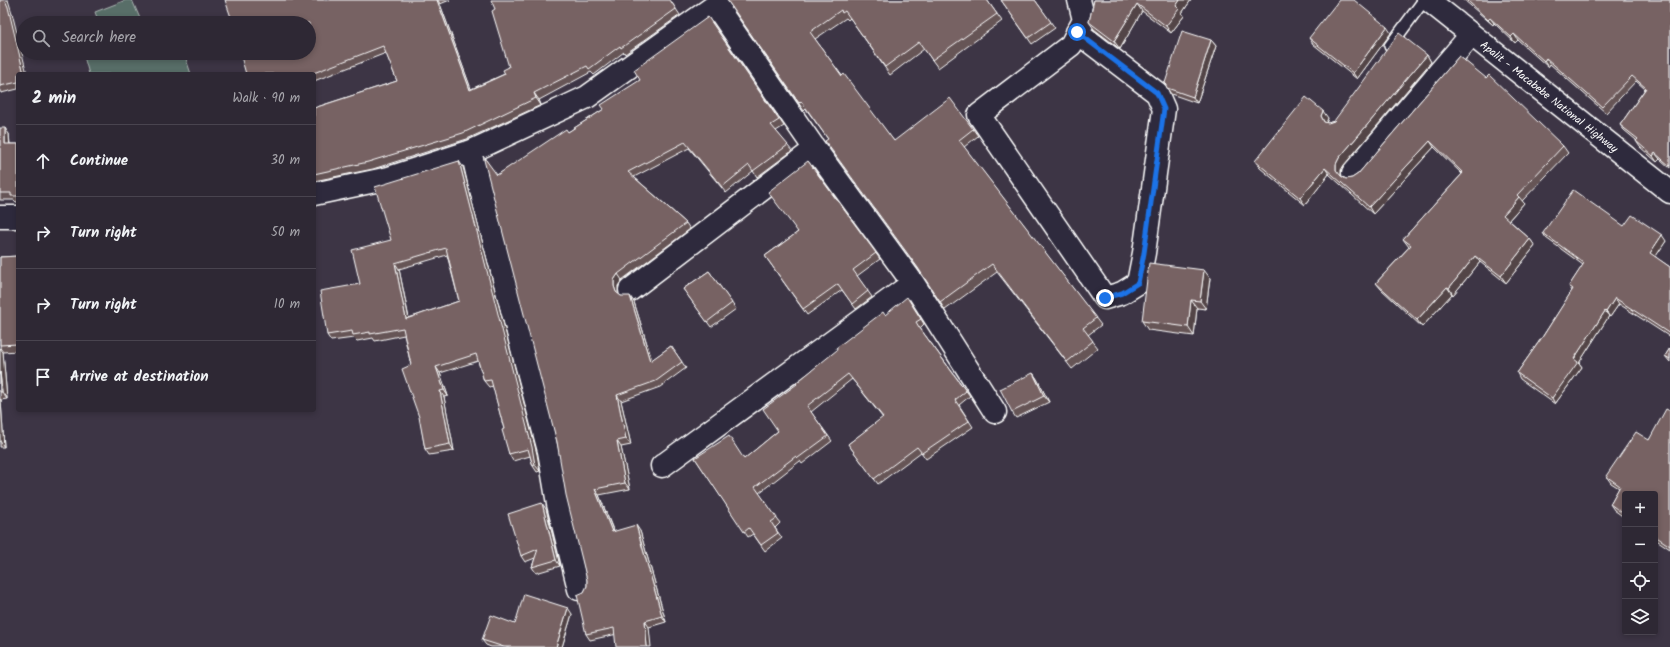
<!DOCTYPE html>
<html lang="en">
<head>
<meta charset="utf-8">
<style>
  :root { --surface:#2e2834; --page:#36303c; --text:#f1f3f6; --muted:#a7a6ac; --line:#49444f }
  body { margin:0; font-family:Kalam,sans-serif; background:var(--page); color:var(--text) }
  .controls { position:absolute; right:12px; bottom:12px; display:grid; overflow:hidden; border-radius:4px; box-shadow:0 2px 6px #0003 }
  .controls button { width:36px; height:36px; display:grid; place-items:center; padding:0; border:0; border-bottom:1px solid var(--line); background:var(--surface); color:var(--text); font:20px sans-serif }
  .stop { position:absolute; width:12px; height:12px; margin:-9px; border:3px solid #1a73e8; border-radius:50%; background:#fff }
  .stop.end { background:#1a73e8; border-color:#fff; box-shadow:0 1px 4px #0008 }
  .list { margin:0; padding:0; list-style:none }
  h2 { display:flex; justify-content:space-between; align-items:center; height:52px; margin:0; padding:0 16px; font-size:17px }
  h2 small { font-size:13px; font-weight:400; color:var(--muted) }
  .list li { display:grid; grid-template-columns:26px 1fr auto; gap:12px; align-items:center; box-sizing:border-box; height:72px; padding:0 16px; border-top:1px solid var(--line) }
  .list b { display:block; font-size:15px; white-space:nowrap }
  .list em { font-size:13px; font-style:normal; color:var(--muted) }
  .icon { flex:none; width:22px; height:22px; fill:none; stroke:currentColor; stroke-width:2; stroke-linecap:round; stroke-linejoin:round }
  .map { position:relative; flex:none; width:1670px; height:647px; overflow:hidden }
  .search { position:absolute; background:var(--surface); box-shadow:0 2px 6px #0003; left:16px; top:16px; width:300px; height:44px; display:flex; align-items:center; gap:10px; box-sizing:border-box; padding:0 14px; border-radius:22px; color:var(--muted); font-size:15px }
  .panel { position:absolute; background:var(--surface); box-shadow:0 2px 6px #0003; left:16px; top:72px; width:300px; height:340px; border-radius:4px }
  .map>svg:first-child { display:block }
  .green { fill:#596e68; stroke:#acb6b4 }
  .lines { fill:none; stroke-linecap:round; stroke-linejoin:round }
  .service-casing { stroke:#fff; stroke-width:14 }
  .minor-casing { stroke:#fff; stroke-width:25 }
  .secondary-casing { stroke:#fff; stroke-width:25 }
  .service { stroke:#2f2a3d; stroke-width:11 }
  .minor { stroke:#2f2a3d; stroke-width:22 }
  .secondary { stroke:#2f2a3d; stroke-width:22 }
  .wall { fill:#665456; stroke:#fff; fill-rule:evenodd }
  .shaded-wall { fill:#534546; stroke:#fff }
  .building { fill:#776264; stroke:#fff; fill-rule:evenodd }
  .route { stroke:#1a73e8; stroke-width:5 }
  .labels { text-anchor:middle; stroke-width:3; stroke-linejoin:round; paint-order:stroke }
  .street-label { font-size:11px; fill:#fff; stroke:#2f2a3d }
</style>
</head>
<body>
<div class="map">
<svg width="1670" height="647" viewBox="0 0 1670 647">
  <rect width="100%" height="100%" fill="#3d3545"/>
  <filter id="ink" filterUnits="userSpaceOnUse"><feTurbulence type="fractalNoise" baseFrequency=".025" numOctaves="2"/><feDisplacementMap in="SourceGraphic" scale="8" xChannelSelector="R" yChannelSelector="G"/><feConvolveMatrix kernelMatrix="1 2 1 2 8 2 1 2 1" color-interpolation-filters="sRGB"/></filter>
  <g filter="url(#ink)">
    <path class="green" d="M126,0H132L142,23H99L95,12Z
      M83,53H184L191,74H89Z"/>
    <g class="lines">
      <g class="service-casing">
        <path id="service" d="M1390,46L1424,0"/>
      </g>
      <g class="minor-casing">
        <path id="minor" d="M716,6L815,149L913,283L995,412
          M1077,32L1157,93L1164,109L1144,253L1138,283L1122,293L1105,298L979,115L1071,45L1084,20L1079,0
          M472,151L483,199L549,451L558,504L579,589
          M1353,173L1471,35
          M314,194L389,178L472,151L587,97L723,0
          M0,217H18
          M630,290L815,149
          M662,466L913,283"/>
      </g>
      <g class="secondary-casing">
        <g id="secondary">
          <path id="s1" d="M1428,0L1670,192"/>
        </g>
      </g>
      <use href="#service" class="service"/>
      <use href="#minor" class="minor"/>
      <use href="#secondary" class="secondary"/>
    </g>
    <path class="wall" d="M0,0L12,13L18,74V89L1,93L0,91Z
      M225,0H450L440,4L471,89L670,0L680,15L625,54L624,52L594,75L591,72L539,100L541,105L467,139L373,169L314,181V108L397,81L386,53L314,81V74H246L309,53Z
      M727,0H987L1002,21L938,68L924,49L890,75L850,18L848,20L846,18L815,39L842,76L894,141L973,129L978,136L964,147L1101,325L1088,335L1098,348L1072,369L997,272L945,310L920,271L828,139L806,109L804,111Z
      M1001,0H1035L1055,28L1032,44Z
      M1094,0H1191L1182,13L1184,16L1171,33L1142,11L1120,49L1094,29L1089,22Z
      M1464,0H1670V168L1660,159L1657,162L1640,147L1636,141V140L1624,130L1620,125L1645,89L1636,81L1606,113L1550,64L1548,67L1518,40L1515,43L1494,23L1493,25Z
      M708,17L784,126L776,131L792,151L757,177L753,171L726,193L689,148L634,177L686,223L690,229L622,280L618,286V294L621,296L634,302L652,360L671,346L686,368L660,387L621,401L631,445L621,447L630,489L599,495L614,532L640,531L666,622L649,627L590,640L586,634L584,592L587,586V580L557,442L497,175L568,132L604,109L640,80Z
      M1391,33L1357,79L1313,44L1309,38Z
      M1211,40L1216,46L1197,103L1171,94L1167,88Z
      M1427,55L1431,62L1344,165L1341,170V176L1346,179L1352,178L1358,174L1459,56L1563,146L1568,153L1522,201L1524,203L1509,220L1530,239L1535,246L1506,283L1480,262L1453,295L1452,294L1422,327L1381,289L1376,283L1409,247L1403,239L1462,174L1434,147L1373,214L1329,174L1305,205L1260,168L1255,161L1328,118L1326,123H1328L1334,121Z
      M0,128L9,134L10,144H18V202H16L14,200H0Z
      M808,161L880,259L857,276L872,297L856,309L842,290L807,315L765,256L798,232Z
      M463,167L537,454L540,471L537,472L533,466L530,456L513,461L509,454L504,429L493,386L489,387L484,381L478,361L440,373L448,396L444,397L454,451L429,455L425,449L411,365L404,335L375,341L373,338L357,341L354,338L331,341L327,335L360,284L391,240ZM447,255L459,301L409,318L399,269Z
      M1624,226L1666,241L1655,257L1670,267V337L1619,304L1610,317L1609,316L1579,363L1582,367L1555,404L1520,379L1517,373L1543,336L1572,291L1569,286L1583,265L1546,238L1543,233Z
      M18,256V351L3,352L7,399L1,400L4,447H0V257Z
      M709,271L736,309L711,327L683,289Z
      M1210,278L1206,309L1197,308L1194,336L1148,330L1142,321Z
      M911,303L924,324L920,328L922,331L970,396L959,405L973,427L926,459L921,452L878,484L848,444L883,418L852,379L811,412L832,441L802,464L800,461L759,493L780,523L775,528L782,538L765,551L753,534L748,537L695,458L744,459L778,431L797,384L885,315Z
      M1670,348V362L1665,356Z
      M1033,373L1037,379L1049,402L1016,418L1012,412Z
      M1670,411V549L1655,539V494H1625V518L1614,510L1610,504L1619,488L1611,483L1606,476L1649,440Z
      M546,509L560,566L536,573L532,567L535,558L525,562L521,556Z
      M572,614L562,647H491L486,645L482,640L515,624Z"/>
    <path class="shaded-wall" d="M5,0H8L12,13L27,74H24Z
      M437,0H438L440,4L474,97L470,90Z
      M1180,0H1191L1182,13L1184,16L1171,33L1166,26L1176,6Z
      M1137,4L1142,11L1120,49L1114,41Z
      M1490,18L1494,23L1493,25L1488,20Z
      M1387,27L1391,33L1357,79L1353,73Z
      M1514,34L1518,40L1515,43L1511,37Z
      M1211,40L1216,46L1197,103L1193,97Z
      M1427,55L1431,62L1344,165L1341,170V177L1336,170V164L1339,158Z
      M1546,58L1550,64L1548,67L1544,61Z
      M534,93L539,100L541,105L536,98Z
      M1323,111L1328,118L1326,123L1324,122L1321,116Z
      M5,128L9,134L10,151L5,144Z
      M1430,141L1434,147L1373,214L1369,207Z
      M1655,153L1660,159L1657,162L1653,156Z
      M459,161L463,167L537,454L540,471L535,465Z
      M1325,168L1329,174L1305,205L1300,198Z
      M1519,197L1524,203L1507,222L1503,215Z
      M1662,235L1666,241L1654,259L1650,253Z
      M1530,239L1535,246L1506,283L1501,276Z
      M1475,256L1480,262L1453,295L1449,288Z
      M395,263L399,269L410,325L406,319Z
      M1204,270L1210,278L1206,309L1200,301Z
      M618,274L622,280L618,286V292L620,298L616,292L614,286V280Z
      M1447,287L1452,294L1422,327L1417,320Z
      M630,296L634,302L654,367L650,361Z
      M1615,298L1619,304L1610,317L1606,312Z
      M1191,300L1197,308L1194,336L1188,327Z
      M1605,311L1609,316L1579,363L1582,367L1555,404L1552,398L1574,359Z
      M0,348L3,352L7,399L2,392L0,372Z
      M436,367L440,373L448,396L444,390Z
      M1033,373L1037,379L1049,402L1044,396Z
      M440,391L444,397L454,451L450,444Z
      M617,395L621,401L631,445L626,439Z
      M0,399L1,400L4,447L0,441Z
      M617,441L621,447L630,489L625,483Z
      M595,489L599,495L616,538L612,532Z
      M542,503L546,509L560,566L556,560Z
      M636,525L640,531L666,622L662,616Z
      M568,608L572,614L562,647H556Z
      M645,621L649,627L651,647H647Z"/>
    <path class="building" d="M0,0H5L8,7L24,74H18V82L0,86Z
      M225,0H437L470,90L505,74L503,70L509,67L492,11L495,9L491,0H670L676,9L621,48L620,46L589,69L587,66L534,93L536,98L463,133L368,162L314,174V108L397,81L383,46L311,74H246L240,53H309V23H233Z
      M727,0H987L997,14L932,60L919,42L885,67L845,11L842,13L841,10L810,32L842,76L844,74L894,141L950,98L973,129L959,140L1096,318L1083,328L1093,341L1067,362L992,264L940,302L918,268L825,141L828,139L801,101L799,103Z
      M1001,0H1035L1051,22L1028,38Z
      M1094,0H1180L1176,6L1179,9L1166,26L1137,4L1114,41L1089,22Z
      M1339,0H1354L1387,27L1353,73L1309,38Z
      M1467,0H1670V166L1655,153L1653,156L1636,141L1638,139L1620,125L1646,88L1632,76L1602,107L1546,58L1544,61L1514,34L1511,37L1490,18L1488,20Z
      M708,17L779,120L771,125L788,145L753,171L749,165L722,187L685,142L628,172L686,223L618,274L614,280V286L616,292L621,296H630L650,361L671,346L682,362L656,381L617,395L626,439L617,441L625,483L595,489L612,532L636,525L662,616L645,621L647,647H616L614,628L586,634L577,595L584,592L587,586V580L566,495L557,442L483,156L497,175L566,129L568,132L604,109L601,105L640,80L634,70Z
      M1182,31L1211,40L1193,97L1167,88L1165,83Z
      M1399,33L1427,55L1339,158L1336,164V170L1341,176L1346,179L1352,178L1358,174L1459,56L1486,78L1489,75L1563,146L1517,195L1519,197L1503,215L1530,239L1501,276L1475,256L1449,288L1447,287L1417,320L1376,283L1411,245L1403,239L1463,173L1430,141L1369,207L1325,168L1300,198L1255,161L1306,97L1323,111L1321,116L1324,122L1328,123L1334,121Z
      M0,128H5V144H18V196H11V193H0Z
      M459,161L532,447L535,465L533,466L528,449L509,454L502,430L504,429L491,380L484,381L476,354L436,367L444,390L440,391L450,444L425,449L419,417L402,369L411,365L403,328L370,334V332L353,335L352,331L327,335L320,291L360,284L352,250L391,240L375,187ZM446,248L459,301L406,319L395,263Z
      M808,161L876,253L853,270L868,291L852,304L838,284L803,309L765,256L798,232L768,192Z
      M1573,190L1624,226L1632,215L1662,235L1650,253L1670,267V334L1615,298L1606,312L1605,311L1574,359L1578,362L1552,398L1517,373L1543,336L1573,289L1569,286L1584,263L1543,233Z
      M18,256V344L0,345V257Z
      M1149,263L1204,270L1200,301L1191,300L1188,327L1142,321Z
      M709,271L732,303L707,322L683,289Z
      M907,297L921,319L916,322L919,327L966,391L955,400L969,421L922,453L917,447L874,479L848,444L883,417L848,374L807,406L828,436L798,458L796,456L755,487L777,518L771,522L778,533L761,545L749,528L744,532L695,458L729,436L744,459L778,431L763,409L797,384L796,383L837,350L836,348L883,312L885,315Z
      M1670,348V359L1665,356Z
      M0,372L2,392H0Z
      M1033,373L1044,396L1012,412L1000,389Z
      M1666,409L1670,411V546L1655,536V494H1625V515L1610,504L1620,486L1606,476L1636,432L1649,440Z
      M542,503L556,560L532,567L538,549L521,556L508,514Z
      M524,594L568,608L556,647H504L482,640L491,615L515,624Z"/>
  </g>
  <g class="lines" filter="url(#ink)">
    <path class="route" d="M1077,32L1157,93L1164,109L1144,253L1138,283L1122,293L1105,298"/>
  </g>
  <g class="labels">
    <g class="street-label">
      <text dy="4" stroke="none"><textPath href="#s1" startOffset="155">Apalit - Macabebe National Highway</textPath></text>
    </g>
  </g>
</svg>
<div class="controls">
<button>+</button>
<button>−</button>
<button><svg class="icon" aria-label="locate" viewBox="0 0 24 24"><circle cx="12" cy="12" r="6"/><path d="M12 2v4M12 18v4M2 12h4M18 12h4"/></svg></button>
<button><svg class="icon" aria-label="layers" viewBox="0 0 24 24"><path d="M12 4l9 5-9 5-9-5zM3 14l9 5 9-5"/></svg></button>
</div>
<div class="stop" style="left:1077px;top:32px"></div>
<div class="stop end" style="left:1105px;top:298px"></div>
<div class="search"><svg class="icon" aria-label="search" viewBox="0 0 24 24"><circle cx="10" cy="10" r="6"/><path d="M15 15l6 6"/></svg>Search here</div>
<section class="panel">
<h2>2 min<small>Walk · 90 m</small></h2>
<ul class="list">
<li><svg class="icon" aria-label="ahead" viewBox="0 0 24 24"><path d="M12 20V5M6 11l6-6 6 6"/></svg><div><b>Continue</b></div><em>30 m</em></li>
<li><svg class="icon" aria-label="right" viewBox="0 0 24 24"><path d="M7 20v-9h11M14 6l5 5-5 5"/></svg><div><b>Turn right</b></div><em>50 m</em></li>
<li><svg class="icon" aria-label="right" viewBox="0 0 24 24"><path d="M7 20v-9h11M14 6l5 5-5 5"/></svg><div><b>Turn right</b></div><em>10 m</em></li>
<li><svg class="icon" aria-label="arrive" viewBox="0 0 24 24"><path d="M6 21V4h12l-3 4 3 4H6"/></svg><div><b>Arrive at destination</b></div></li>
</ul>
</section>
</div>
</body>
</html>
